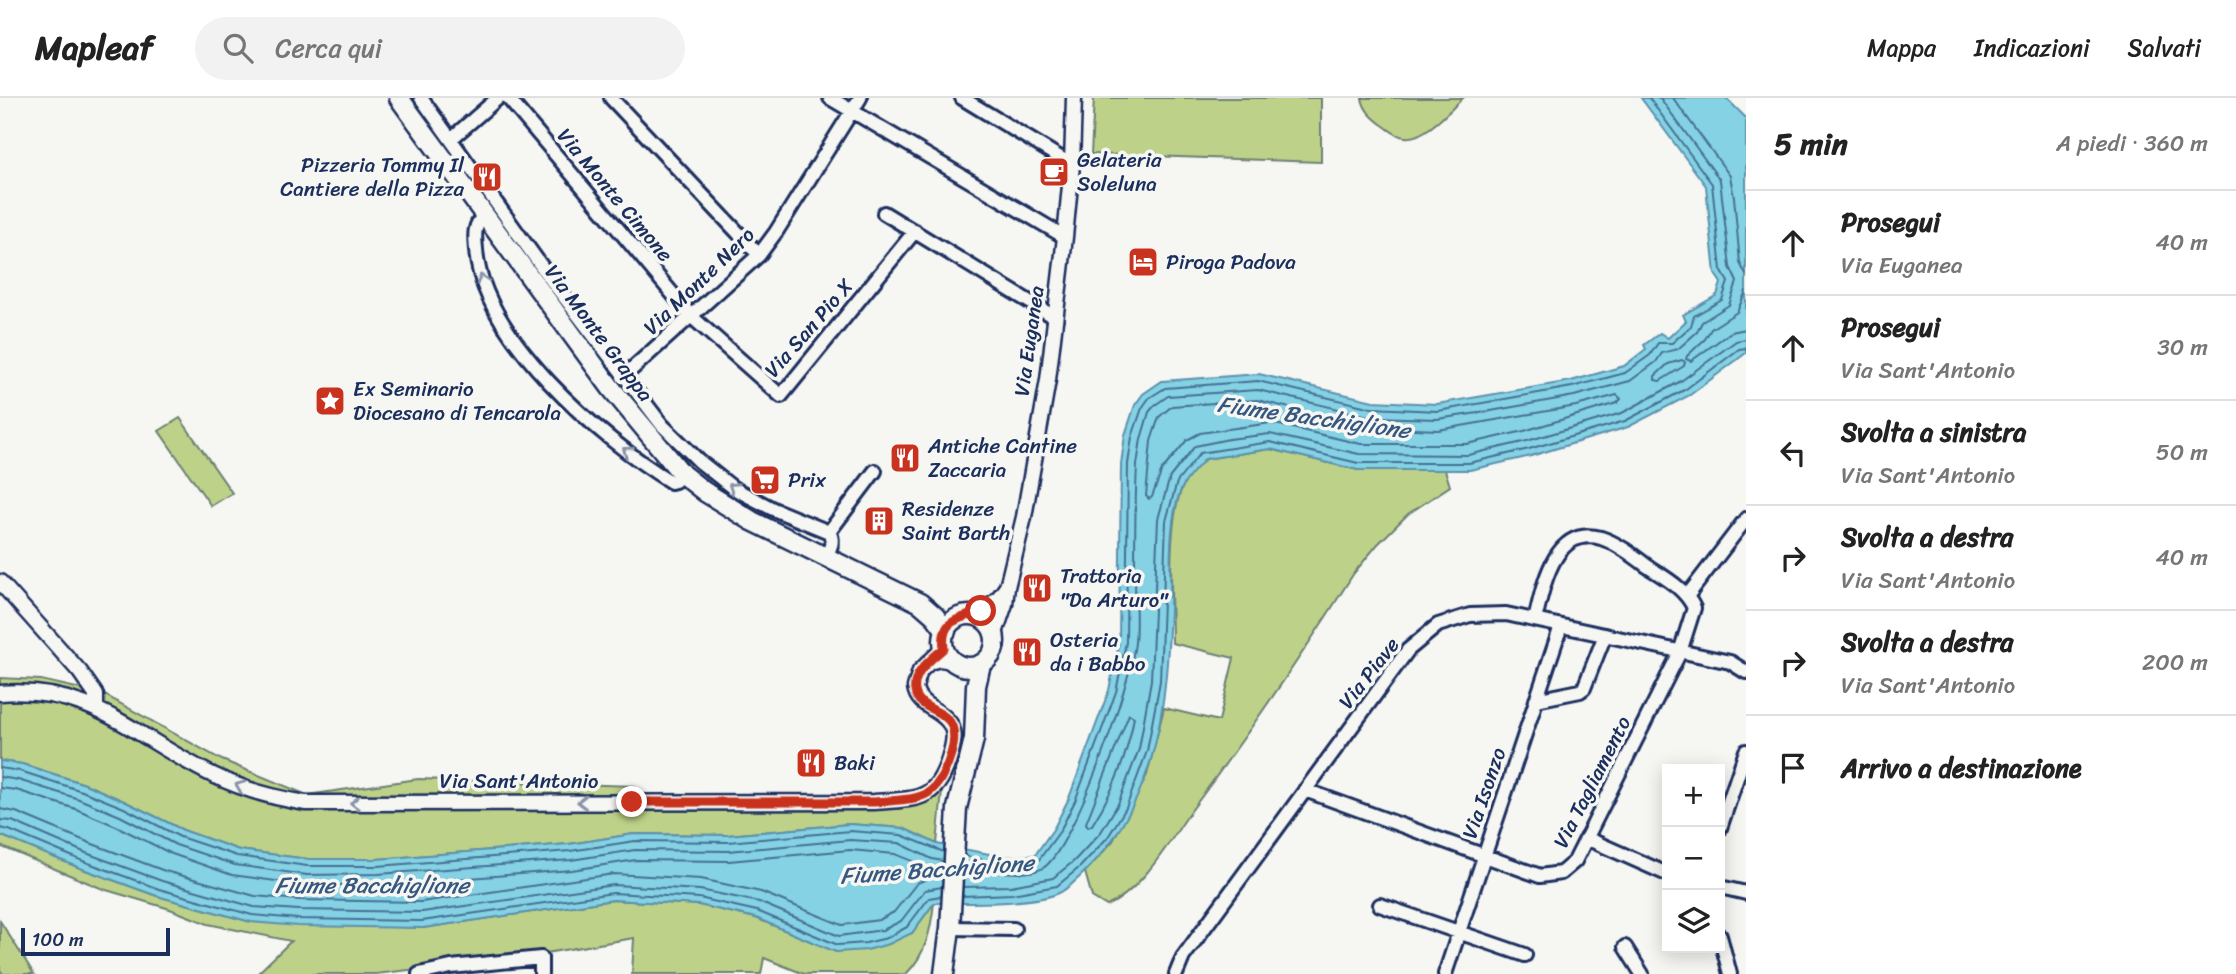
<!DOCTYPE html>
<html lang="it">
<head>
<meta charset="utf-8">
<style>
  :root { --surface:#fff; --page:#f2f2f2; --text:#222; --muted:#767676; --line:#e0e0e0 }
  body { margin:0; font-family:Sriracha,sans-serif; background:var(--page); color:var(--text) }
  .controls { position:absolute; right:21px; bottom:21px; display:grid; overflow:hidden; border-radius:0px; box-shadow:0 4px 18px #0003 }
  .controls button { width:63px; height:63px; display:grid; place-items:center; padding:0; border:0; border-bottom:2px solid var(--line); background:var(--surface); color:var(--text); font:35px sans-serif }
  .scale { position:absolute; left:21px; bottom:18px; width:149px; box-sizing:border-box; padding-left:7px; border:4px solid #1b2f5e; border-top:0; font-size:19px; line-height:24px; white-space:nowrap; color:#1b2f5e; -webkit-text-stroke:5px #f6f6f2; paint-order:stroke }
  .stop { position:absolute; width:21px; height:21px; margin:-16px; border:5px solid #c8321e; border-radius:50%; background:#fff }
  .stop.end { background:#c8321e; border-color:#fff; box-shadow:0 2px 7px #0008 }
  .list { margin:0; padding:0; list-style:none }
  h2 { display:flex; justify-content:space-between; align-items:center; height:91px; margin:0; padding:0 28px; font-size:30px }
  h2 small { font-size:23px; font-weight:400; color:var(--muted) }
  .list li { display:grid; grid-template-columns:46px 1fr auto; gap:21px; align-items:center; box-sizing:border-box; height:105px; padding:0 28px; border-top:2px solid var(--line) }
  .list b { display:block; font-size:26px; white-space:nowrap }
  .list p { margin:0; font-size:23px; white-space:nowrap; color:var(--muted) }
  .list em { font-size:23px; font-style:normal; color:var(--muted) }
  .icon { flex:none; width:38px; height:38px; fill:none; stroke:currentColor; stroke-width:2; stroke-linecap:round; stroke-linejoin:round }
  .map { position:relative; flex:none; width:1746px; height:876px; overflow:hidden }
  header { display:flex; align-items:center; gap:42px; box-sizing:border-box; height:98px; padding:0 35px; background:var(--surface); border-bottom:2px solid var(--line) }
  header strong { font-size:33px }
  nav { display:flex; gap:38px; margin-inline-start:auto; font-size:24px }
  .search { width:490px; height:63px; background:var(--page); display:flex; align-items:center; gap:18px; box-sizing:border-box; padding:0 24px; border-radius:38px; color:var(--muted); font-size:26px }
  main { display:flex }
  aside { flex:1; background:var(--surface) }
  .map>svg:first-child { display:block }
  .green { fill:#bdd288; stroke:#6c8073; stroke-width:2 }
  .water { fill:#85d2e4; stroke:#5b91ae; stroke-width:2 }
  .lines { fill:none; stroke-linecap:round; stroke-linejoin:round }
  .shore { stroke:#457094; stroke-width:2 }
  .minor-casing { stroke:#1b2f5e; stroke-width:18 }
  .tertiary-casing { stroke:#1b2f5e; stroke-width:19 }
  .secondary-casing { stroke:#1b2f5e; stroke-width:23 }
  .minor { stroke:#f6f6f2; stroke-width:12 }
  .tertiary { stroke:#f6f6f2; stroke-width:14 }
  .secondary { stroke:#f6f6f2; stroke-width:18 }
  .oneway { stroke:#8892a8 }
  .route { stroke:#c8321e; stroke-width:9 }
  .labels { text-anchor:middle; stroke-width:7; stroke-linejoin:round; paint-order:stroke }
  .poi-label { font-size:21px; fill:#1b2f5e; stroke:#f6f6f2; text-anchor:start }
  .street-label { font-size:21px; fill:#1b2f5e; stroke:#f6f6f2 }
  .water-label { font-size:23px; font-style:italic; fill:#365880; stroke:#f6f6f2 }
</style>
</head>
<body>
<header>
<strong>Mapleaf</strong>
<div class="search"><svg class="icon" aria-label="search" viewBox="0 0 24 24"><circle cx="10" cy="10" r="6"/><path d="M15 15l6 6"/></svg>Cerca qui</div>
<nav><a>Mappa</a><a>Indicazioni</a><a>Salvati</a></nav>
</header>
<main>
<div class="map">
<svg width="1746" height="876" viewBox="0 0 1746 876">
  <rect width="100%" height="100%" fill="#f6f6f2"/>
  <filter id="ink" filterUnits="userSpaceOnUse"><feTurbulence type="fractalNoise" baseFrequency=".0143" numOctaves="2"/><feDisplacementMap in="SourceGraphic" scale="14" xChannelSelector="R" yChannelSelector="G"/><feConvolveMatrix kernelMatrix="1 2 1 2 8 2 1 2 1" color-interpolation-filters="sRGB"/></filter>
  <g filter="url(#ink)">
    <path class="green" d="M1094,0H1321V64L1091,56Z
      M1362,0H1463C1450,12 1424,42 1405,39C1395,38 1389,31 1381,26C1372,19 1364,12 1362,0Z
      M180,320L232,395L211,408L159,333Z
      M1270,351L1358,372H1445L1450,388L1408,416L1377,447L1354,475C1303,556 1248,636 1191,713C1169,744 1142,792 1107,808L1092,799L1085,774L1113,743L1147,677L1164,610L1219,623L1234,560L1172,545C1172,507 1166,419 1184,386C1189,377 1198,369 1205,361Z
      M0,580L41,582L103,596L222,662L307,697L418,681L635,688L632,704L791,705L896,710L923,705L942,693L937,746L903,730L849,726L728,737L634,736L569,746L377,761H308L239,752L183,732L126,704L85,686L22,666L0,663Z
      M0,737L80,770L157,798L251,824L423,830L613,802L699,807L756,820L836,854L912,835L934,805C931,831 926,857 906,876H804L764,860L761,876H632L634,840L540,856L376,876H257L291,843L208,826L170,811L103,791L0,748Z
      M0,823L34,876H3L0,872Z"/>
    <path class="water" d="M1641,0H1726L1746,20V255L1690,297L1628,329L1531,358L1470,372H1358L1270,351L1205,361C1198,369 1190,377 1184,386C1167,414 1171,479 1170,512C1166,603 1160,691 1096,762C1086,773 1074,786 1061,794C1037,807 963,805 934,805L912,835L889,846L867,852L836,854L756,820L699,807L613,802L423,830L298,828L251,824L157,798L80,770L0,737V663L22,666L85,686L126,704L183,732L239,752L308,761H377L569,746L634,736L728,737L849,726L903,730L937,746L1005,759L1035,757L1054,730L1069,700L1109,592L1119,544L1121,366L1125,337L1135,307L1143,296L1162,283L1259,276L1373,303L1437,306L1571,283L1624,268L1646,251L1644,247L1660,235L1668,240L1686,223L1683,217L1717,197L1721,185L1715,176L1706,88Z"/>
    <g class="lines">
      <path class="shore" d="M1673,0L1730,78L1734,99L1740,165L1746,177
        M1746,193L1737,214L1711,231L1705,241L1687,258L1686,261L1691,263L1731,234L1746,231
        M1682,262L1685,264L1684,268L1660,283L1655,282V278L1668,266Z
        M1617,297L1621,301L1617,305L1524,333L1467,346H1361L1271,325L1200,335L1187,342L1162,372L1152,399L1149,401L1146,398L1151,343L1159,319L1172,308L1257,302L1368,329L1438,332L1576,308Z
        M1129,616L1134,619C1127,659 1114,693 1092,727L1088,729L1086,725Z
        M0,670L20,673L82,693L124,710L180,739L237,758L307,768H378L570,753L635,743L728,744L850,733L901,737L944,754
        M0,679L18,682L79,701L120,718L176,747L235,767L307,777L378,776L571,762L635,752L728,753L850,742L899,745L932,761L943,763
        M0,690L16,692L76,711L116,728L172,756L232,777L306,787H378L572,772L636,762L729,763L850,752L895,756L935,772L937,775L935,778L917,785L894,814L879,822L842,827L761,794L701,781L614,776L421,804L299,802L255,798L165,773L90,745L16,714L0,711
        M0,722L12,723L86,755L162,783L254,809L299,812L422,814L614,787L700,792L759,804L839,838L883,832L901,823L925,792L942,789
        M0,730L9,732L83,763L159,791L252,817L298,821L422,823L613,795L699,800L757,813L838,847L866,845L887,840L907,829L929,800L941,798
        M965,758L1005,766L1038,763L1060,733L1075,703L1116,594L1126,544L1128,366L1132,339L1142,310L1149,300L1165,290L1258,283L1372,310L1438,313L1572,289L1625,275L1650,257L1658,245H1672L1691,228L1694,218L1722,202L1728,184L1721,172L1712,86L1649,0
        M964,767C985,771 1024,781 1043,770C1073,752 1132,582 1135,544C1137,523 1135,501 1135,480C1135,442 1135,405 1137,367L1141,341L1149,314L1155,307L1168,298L1258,292L1372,319L1437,321L1485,314L1574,298L1630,283L1656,264L1662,255L1678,251L1697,234L1702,224L1729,207L1737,184L1730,169L1720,82L1660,0
        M963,789L1011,788L1053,780L1074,763L1101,734L1118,706L1139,651L1151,582L1158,421L1170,379L1195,348L1229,341L1270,336L1359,356L1468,357L1527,343L1622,315L1681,283L1736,243L1746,241
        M962,798L1012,796L1057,788L1080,769L1108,739L1126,710L1147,653L1160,583L1166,423L1177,384L1200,355L1270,344L1358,365H1469L1529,351L1625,323L1686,291L1739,251L1746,250"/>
      <g class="minor-casing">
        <path id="minor" d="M421,0L552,183L662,327L699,363L733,390L773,411L829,434C835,443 830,450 826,459
          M508,0L692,219L781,298L915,133
          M611,0L759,157
          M830,0L1065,139
          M962,0L1072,67
          M451,41L498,0
          M884,115L1056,220
          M484,118C473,127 475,139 476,152C482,239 601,341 671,384L675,383L682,376
          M623,279L759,157L776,134L860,0
          M829,434L875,373
          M1688,497L1746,421
          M1536,602L1580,593L1584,590L1605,537
          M1305,692L1540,778L1561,775L1575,763L1680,554L1694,510C1685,490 1665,480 1647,468C1634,458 1617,445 1601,440C1553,427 1543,490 1535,522
          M1720,730L1746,653
          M1586,740L1667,776
          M1720,789L1746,795
          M1380,807L1525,857
          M950,830L1014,831
          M1720,838L1730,876
          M1625,849L1642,876
          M419,876L451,869L541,860V876
          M1176,876L1183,859L1408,552L1438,527L1470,517L1506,516L1730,564L1746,574
          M1445,876L1561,528"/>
      </g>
      <g class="tertiary-casing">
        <path id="tertiary" d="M0,484L80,574L96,597V610
          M971,518C987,511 997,504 1006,490
          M994,538L1005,506L1007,489L1024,419L1048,282L1065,139L1072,67L1074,0
          M929,564L940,561L952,563
          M0,595C93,587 137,641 213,677C242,691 274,700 306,705L874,704C920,701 938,703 951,654C954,643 956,632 948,623C937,609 918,609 915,589L920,573L944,550"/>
      </g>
      <g class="secondary-casing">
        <path id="secondary" d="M399,0L611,290L682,376L705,394L752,423L920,505L935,518L946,533
          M943 543a26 26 0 1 1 52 0a26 26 0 1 1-52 0Z
          M944,876L950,830L957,710L974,641L976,588L981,566"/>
      </g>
      <use href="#minor" class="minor"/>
      <use href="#tertiary" class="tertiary"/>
      <use href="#secondary" class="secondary"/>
    </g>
    <defs><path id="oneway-chevron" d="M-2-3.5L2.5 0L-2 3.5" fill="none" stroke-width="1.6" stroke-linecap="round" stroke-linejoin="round" transform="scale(1.75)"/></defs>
    <g class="oneway">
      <use href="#oneway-chevron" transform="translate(482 181) rotate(-108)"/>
      <use href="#oneway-chevron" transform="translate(627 353) rotate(-144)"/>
      <use href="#oneway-chevron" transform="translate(733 389) rotate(-147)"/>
      <use href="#oneway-chevron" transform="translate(240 688) rotate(-158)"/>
      <use href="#oneway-chevron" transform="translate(582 704) rotate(180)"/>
      <use href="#oneway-chevron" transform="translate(355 705) rotate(179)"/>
    </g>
  </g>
  <g class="lines" filter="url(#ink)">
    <path class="route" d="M632,704H874C920,700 936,705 951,656C954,646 956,634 950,624C941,611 918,611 915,593C912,574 932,561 944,550C940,520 961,521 981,513"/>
  </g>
  <defs>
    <g id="cafe-square" transform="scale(1.575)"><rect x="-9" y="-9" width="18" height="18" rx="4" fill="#c8321e" stroke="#f6f6f2"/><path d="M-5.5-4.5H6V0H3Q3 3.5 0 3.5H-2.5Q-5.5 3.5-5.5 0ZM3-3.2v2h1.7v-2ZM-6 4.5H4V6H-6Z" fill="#fff"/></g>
    <g id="restaurant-square" transform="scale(1.575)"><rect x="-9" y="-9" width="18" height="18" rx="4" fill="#c8321e" stroke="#f6f6f2"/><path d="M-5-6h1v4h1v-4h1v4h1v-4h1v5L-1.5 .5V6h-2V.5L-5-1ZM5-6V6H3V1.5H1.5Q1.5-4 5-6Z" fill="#fff"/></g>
    <g id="hotel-square" transform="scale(1.575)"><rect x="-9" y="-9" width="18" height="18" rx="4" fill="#c8321e" stroke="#f6f6f2"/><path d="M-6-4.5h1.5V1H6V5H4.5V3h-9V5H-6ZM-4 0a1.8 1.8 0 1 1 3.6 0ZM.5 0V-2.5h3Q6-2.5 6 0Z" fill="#fff"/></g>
    <g id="sight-square" transform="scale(1.575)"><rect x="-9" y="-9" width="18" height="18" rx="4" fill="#c8321e" stroke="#f6f6f2"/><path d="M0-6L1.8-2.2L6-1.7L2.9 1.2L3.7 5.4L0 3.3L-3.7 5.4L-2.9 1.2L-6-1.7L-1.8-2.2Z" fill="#fff"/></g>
    <g id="supermarket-square" transform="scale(1.575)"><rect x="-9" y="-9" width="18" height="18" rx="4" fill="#c8321e" stroke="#f6f6f2"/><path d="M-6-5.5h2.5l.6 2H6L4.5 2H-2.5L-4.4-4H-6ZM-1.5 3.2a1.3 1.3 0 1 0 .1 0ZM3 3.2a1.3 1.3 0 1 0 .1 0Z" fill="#fff"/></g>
    <g id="building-square" transform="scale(1.575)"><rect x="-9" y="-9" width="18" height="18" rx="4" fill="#c8321e" stroke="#f6f6f2"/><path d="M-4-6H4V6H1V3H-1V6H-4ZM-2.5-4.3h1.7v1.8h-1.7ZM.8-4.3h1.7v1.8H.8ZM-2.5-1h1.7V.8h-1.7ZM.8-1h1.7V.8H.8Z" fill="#fff"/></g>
  </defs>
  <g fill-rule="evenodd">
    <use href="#cafe-square" x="1054" y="74"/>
    <use href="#restaurant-square" x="487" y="79"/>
    <use href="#hotel-square" x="1143" y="164"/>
    <use href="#sight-square" x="330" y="303"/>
    <use href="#restaurant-square" x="905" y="360"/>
    <use href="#supermarket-square" x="765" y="382"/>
    <use href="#building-square" x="879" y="423"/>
    <use href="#restaurant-square" x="1037" y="490"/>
    <use href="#restaurant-square" x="1027" y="554"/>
    <use href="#restaurant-square" x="811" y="665"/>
  </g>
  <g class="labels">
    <g class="poi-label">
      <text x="1077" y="69">Gelateria<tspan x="1077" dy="24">Soleluna</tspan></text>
      <text x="464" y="74" text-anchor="end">Pizzeria Tommy Il<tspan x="464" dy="24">Cantiere della Pizza</tspan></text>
      <text x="1166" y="171">Piroga Padova</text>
      <text x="353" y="298">Ex Seminario<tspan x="353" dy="24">Diocesano di Tencarola</tspan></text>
      <text x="928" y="355">Antiche Cantine<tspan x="928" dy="24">Zaccaria</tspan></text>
      <text x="788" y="389">Prix</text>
      <text x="902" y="418">Residenze<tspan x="902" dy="24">Saint Barth</tspan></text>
      <text x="1060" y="485">Trattoria<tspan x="1060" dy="24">"Da Arturo"</tspan></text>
      <text x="1050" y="549">Osteria<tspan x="1050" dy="24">da i Babbo</tspan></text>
      <text x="834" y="672">Baki</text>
    </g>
    <g class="street-label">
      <text transform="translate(615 97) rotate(50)" y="7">Via Monte Cimone</text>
      <text transform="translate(699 183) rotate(-44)" y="7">Via Monte Nero</text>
      <text transform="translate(809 230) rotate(-49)" y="7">Via San Pio X</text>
      <text transform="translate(599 235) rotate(53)" y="7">Via Monte Grappa</text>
      <text transform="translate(1029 243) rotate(-82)" y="7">Via Euganea</text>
      <text transform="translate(1369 575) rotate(-52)" y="7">Via Piave</text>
      <text x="519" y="690">Via Sant'Antonio</text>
      <text transform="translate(1592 684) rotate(-63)" y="7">Via Tagliamento</text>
      <text transform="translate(1484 695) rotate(-71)" y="7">Via Isonzo</text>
    </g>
    <g class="water-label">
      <text transform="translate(1314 319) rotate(8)" y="8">Fiume Bacchiglione</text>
      <text transform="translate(937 771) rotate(-4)" y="8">Fiume Bacchiglione</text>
      <text x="372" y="795">Fiume Bacchiglione</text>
    </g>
  </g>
</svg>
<div class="controls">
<button>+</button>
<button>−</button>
<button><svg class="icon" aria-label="layers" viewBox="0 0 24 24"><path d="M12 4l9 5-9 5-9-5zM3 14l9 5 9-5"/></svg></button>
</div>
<div class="scale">100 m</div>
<div class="stop" style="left:981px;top:513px"></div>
<div class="stop end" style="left:632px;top:704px"></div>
</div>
<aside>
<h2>5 min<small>A piedi · 360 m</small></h2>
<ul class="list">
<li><svg class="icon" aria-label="ahead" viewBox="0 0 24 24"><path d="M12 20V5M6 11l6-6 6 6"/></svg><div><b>Prosegui</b><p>Via Euganea</p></div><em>40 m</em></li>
<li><svg class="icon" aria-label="ahead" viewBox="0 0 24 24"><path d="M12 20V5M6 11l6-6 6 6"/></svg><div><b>Prosegui</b><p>Via Sant'Antonio</p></div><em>30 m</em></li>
<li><svg class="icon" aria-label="left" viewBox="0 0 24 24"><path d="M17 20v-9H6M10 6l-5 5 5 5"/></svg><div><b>Svolta a sinistra</b><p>Via Sant'Antonio</p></div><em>50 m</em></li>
<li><svg class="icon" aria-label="right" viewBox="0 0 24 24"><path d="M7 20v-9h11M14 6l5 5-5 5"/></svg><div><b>Svolta a destra</b><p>Via Sant'Antonio</p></div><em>40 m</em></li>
<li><svg class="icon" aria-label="right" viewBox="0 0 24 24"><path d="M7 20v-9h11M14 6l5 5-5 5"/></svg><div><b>Svolta a destra</b><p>Via Sant'Antonio</p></div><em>200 m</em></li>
<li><svg class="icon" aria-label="arrive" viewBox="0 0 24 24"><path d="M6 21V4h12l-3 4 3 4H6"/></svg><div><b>Arrivo a destinazione</b></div></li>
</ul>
</aside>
</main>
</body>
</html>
